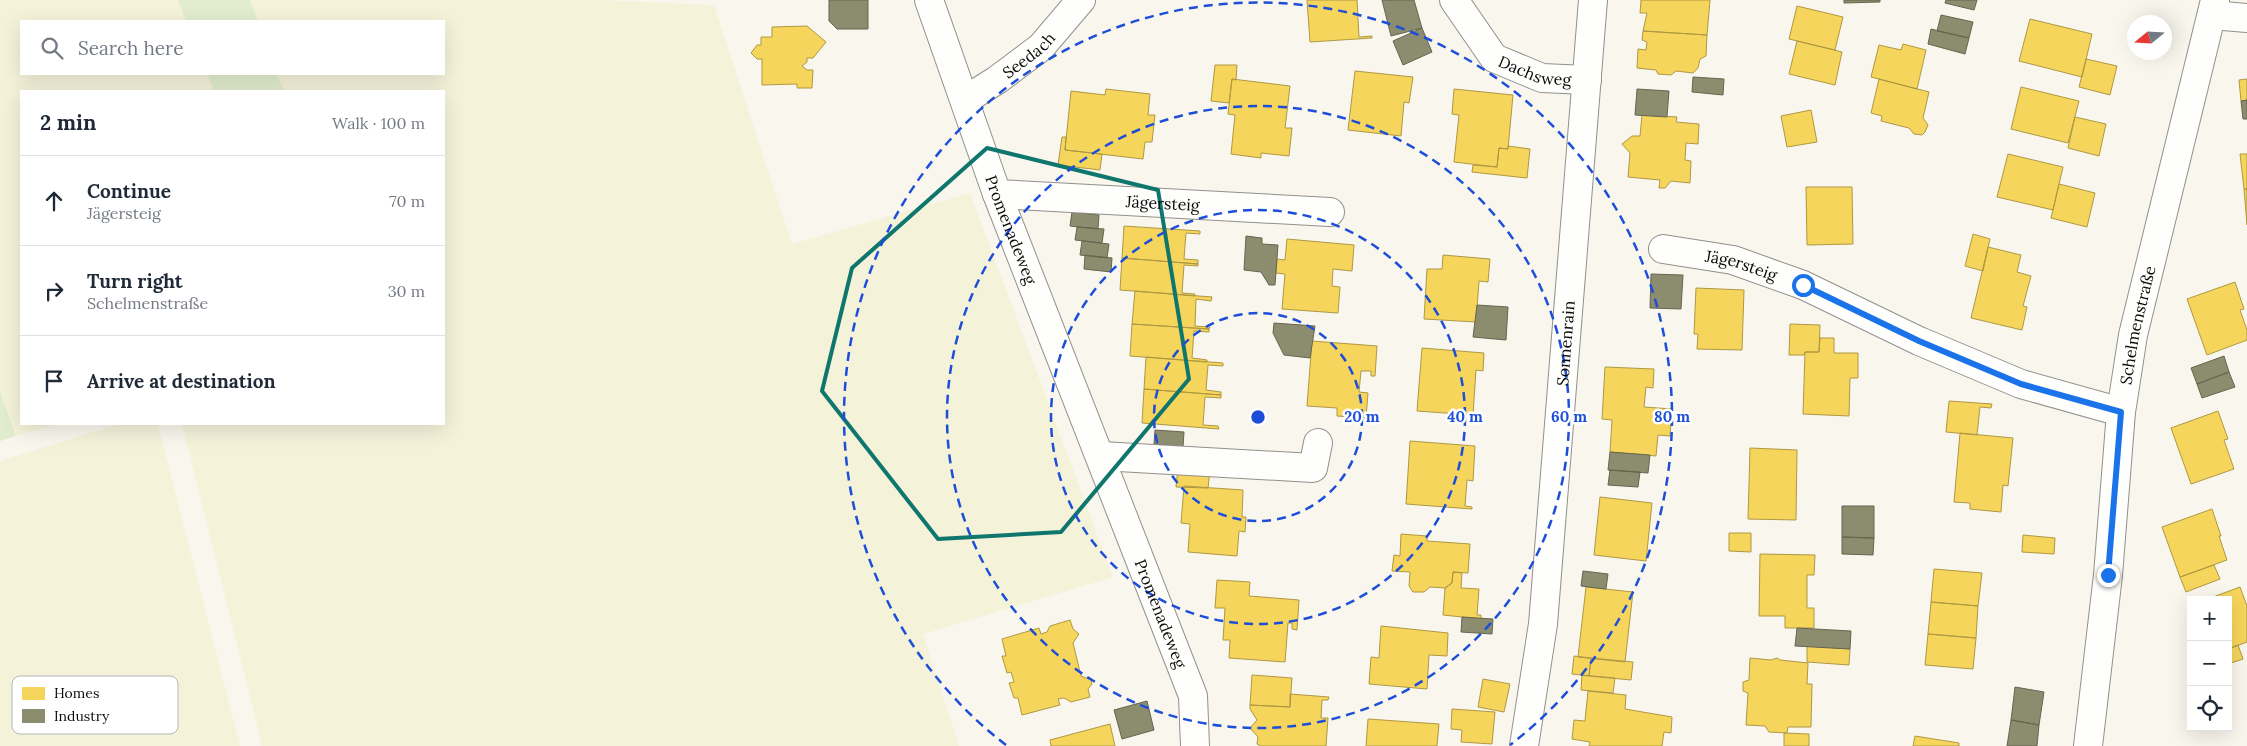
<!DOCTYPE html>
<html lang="en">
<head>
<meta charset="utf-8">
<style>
  :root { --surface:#fff; --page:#f2f2f3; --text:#1f2937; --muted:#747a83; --line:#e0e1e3 }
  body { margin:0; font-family:Lora,serif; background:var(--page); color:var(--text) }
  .controls { position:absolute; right:15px; bottom:15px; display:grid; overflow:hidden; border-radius:0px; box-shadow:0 5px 20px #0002 }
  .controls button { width:45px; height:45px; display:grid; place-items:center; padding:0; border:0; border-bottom:1px solid var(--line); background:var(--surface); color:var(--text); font:25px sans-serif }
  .compass { position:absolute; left:2127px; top:15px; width:45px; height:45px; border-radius:50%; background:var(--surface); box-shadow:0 5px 20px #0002; rotate:252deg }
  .stop { position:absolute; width:15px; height:15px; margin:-11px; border:4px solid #1a73e8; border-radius:50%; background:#fff }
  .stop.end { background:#1a73e8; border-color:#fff; box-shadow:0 1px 5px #0008 }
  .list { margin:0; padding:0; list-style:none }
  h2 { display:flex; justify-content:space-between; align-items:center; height:65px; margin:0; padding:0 20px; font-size:21px }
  h2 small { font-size:16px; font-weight:400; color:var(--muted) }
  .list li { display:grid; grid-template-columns:32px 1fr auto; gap:15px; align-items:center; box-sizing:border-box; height:90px; padding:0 20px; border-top:1px solid var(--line) }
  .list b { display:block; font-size:19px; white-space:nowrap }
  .list p { margin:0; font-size:16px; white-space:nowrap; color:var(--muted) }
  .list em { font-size:16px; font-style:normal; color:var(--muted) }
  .icon { flex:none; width:28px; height:28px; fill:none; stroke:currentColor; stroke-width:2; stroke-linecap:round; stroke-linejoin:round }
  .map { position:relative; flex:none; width:2247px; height:746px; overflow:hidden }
  .search { position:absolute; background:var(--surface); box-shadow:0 5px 20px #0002; left:20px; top:20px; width:425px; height:55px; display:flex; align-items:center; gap:12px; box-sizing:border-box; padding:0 18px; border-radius:0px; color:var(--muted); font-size:19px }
  .panel { position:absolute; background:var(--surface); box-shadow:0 5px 20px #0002; left:20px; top:90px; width:425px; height:335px; border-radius:0px }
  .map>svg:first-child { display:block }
  .farmland { fill:#f5f2da }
  .green { fill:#e1edce }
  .homes { fill:#f6d55c; stroke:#af9843 }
  .industry { fill:#8c8c6e; stroke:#656550 }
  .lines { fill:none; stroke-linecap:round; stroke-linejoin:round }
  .minor-casing { stroke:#92908c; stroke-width:30 }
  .minor { stroke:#fefefc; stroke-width:28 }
  .route { stroke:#1a73e8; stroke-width:6 }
  .marked { fill:none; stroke:#0f766e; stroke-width:4; stroke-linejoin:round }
  .ring { fill:none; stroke:#1d4ed8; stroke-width:2.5; stroke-dasharray:9 6 }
  .labels { text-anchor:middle; stroke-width:5; stroke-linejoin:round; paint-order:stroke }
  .street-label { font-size:16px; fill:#0a0a0a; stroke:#fff }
  .key { fill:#fff; stroke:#b6b6b6; stroke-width:1 }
  .key-label { font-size:14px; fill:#0a0a0a }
  .centre { fill:#1d4ed8; stroke:#fff; stroke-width:2.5 }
  .ring-label { font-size:15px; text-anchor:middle; font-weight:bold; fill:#1d4ed8; stroke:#fff; stroke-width:5; stroke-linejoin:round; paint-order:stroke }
</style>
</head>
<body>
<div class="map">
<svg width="2247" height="746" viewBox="0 0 2247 746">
  <rect width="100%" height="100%" fill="#f9f6ed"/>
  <path class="farmland" d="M0,0H178L186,21H21V74H207L214,91H21V424H57L16,436L0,391Z
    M250,0H601L714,5L792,244L970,193L1113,577L923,634L959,746H262L182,424H444V91H284L277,74H444V21H258Z
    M119,424H158L240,746H0V461Z"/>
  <path class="green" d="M178,0H250L258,21H186Z
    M207,74H277L284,91H214Z
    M0,391L16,436L0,441Z"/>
  <path class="homes" d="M1307,0H1357L1359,37L1372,36V38L1310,42Z
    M1641,0H1710L1707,35L1643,31L1647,13H1640Z
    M1797,6L1843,17L1835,50L1789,39Z
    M2030,19L2092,34L2082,77L2019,61Z
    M807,26L826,42L813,58H807V62L802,66L807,70H813L812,88H797V84L762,85V59H757L751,53L757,45H761V37H772V27Z
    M1643,31L1707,35L1706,56L1700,59L1698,68L1693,73L1676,71L1671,75L1658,74L1656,70L1637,68L1638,49L1646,50L1647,42L1642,40Z
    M1797,41L1842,52L1835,85L1789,74Z
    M1903,44L1926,50L1917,89L1871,77L1879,45L1901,50Z
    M2086,59L2117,66L2110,95L2079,87Z
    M1215,65H1237L1236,80L1232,79L1229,103L1211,101Z
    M1355,71L1413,77L1409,103L1404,102L1401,136L1348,130Z
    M1232,79L1290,86L1285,128H1292L1289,156L1261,153V158L1231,154L1235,115L1228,114Z
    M1879,79L1929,92L1923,118L1928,125L1925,132L1922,135L1914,134L1909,128L1881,121L1882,116L1871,113Z
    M2247,79V100L2241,101L2239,80Z
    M2021,87L2079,101L2068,143L2011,129Z
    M1106,89L1150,94L1148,115H1155L1152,142H1145L1143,159L1065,150L1071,91L1105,95Z
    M1454,89L1513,95L1508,149L1499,148L1497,167L1454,162L1459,115L1452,114Z
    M1811,110L1817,142L1787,147L1781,116Z
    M1642,115L1677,117L1676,122L1699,124L1698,144L1686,143L1685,160L1691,161L1690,183L1671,181L1665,188H1659L1660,180L1628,177L1630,153L1622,144L1632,136H1640Z
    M2075,117L2106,124L2099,156L2068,148Z
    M1062,137H1066L1065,150L1102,154L1100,170L1058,165Z
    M1508,146L1530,149L1527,178L1472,172L1473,165L1497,167L1499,148L1508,149Z
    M2008,154L2063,167L2053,210L1997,197Z
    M2240,154H2247V189H2244Z
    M2059,184L2095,193L2087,227L2051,218Z
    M1806,187H1852L1853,244L1807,245Z
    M2244,189H2247V225Z
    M1124,226L1200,231V234L1186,233L1184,259L1198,260V264L1122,258Z
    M1973,234L1990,239L1983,271L1965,266Z
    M1287,239L1354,245L1352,271L1333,269L1332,286L1340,287L1338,313L1282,309L1285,274L1276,273L1277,259L1285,260Z
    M1988,247L2021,255L2017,272L2031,276L2023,306L2027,307L2022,330L1971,318Z
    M1443,255L1490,259L1488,282L1479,281L1476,322L1424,319L1427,269H1442Z
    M1122,258L1198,264V266L1184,265L1182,293L1195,294V296L1120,290Z
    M2235,282L2244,309L2240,310L2247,330V340L2207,355L2187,299Z
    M1696,288L1744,290L1742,350L1697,349L1698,334H1694Z
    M1135,291L1212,297L1211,301L1196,299L1195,326L1210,327L1209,329L1132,324Z
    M1132,324L1209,329V332L1194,331L1192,358L1207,360V362L1130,356Z
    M1790,324L1820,325L1819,352H1805L1804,355H1789Z
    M1820,338H1834V353H1858V378H1850L1849,416L1803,414L1805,352H1819Z
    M1312,341L1377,346L1375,376H1371V371H1361L1359,392L1368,393L1366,418L1337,416V408L1307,406Z
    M1422,348L1484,353L1483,371L1476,370L1473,415L1417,411Z
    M1146,357L1223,363V366L1208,365L1206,390L1221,392V395L1144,389Z
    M1605,367L1654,369L1653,388L1646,387L1644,407L1672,409L1670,436L1658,435L1656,456L1610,452L1612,420L1602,419Z
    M1144,389L1221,395V398L1205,397L1203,425L1218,426L1219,429L1142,423Z
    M1949,401L1992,404L1991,408L1980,407L1977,435L1946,432Z
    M2218,411L2228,439L2224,440L2234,469L2191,484L2171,428Z
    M1960,433L2013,438L2008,486L2003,485L2001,512L1970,509V503L1954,502Z
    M1410,441L1475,446L1473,481L1467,480L1465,506L1472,507V509L1406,504Z
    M1750,448L1797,450L1796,520L1748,519Z
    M1178,468L1210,470L1208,488L1176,487Z
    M1184,486L1243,490L1242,517H1246L1245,532L1239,531L1237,556L1188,552L1190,524L1181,523Z
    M1600,497L1652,503L1646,561L1594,555Z
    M2212,509L2221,536H2219L2227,560L2180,577L2162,527Z
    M1729,533H1751V552L1729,551Z
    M1401,534L1427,536V541L1470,544L1468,573L1453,572L1452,583L1445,588L1430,587L1424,592H1413L1409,586L1410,572L1392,571L1394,555L1400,556Z
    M2023,535L2055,538L2054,554L2022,552Z
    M1760,554L1815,555L1814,575H1807V608H1814V628H1785V616H1759Z
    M2214,565L2220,579L2186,592L2180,577Z
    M1934,569L1982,573L1978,606L1931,602Z
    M1453,572L1462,573L1461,588L1479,589L1477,615H1481V619L1443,615L1445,588L1452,583Z
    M1217,580L1250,582L1249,596L1299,600L1297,630L1292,629V623H1288L1285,662L1229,658L1230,640H1223L1225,608H1215Z
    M1586,587L1633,592L1625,662L1578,657Z
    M2240,587L2247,606V642L2228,649V600H2205Z
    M1931,602L1978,606L1976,638L1928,634Z
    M1070,620L1073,629L1079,634L1073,643L1081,676L1091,680L1092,684L1088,689L1090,697L1071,702L1064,698L1058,699L1060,705L1022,715L1018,698H1014L1009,683L1014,682L1011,672L1007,673L1002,656H1006L1002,639L1039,628L1041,634L1047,632L1050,626Z
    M1381,626L1448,633L1447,656L1429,655L1427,689L1369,684L1371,657L1379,658Z
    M1928,634L1976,638L1973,669L1925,665Z
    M2238,645L2243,659L2228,664V649Z
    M1807,646L1850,649L1849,665L1807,662Z
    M1574,656L1591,658L1589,676L1572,674Z
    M1591,658L1633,662L1631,680L1589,676Z
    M1750,658L1771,660L1777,658L1780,660L1808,663L1807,684H1812L1811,727H1788L1787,733L1769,732L1765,726L1746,725L1748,693L1743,691V682L1749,680Z
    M1252,675L1292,678L1290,707L1250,705Z
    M1582,675L1615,678L1613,693L1581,690Z
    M1483,679L1510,684L1504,712L1478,707Z
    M1588,691L1626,695L1625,709L1672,717L1671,733L1664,732L1662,746H1589L1590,742L1572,739L1574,720L1585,721Z
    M1290,694L1329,697L1328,700H1322L1321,718H1328L1326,746H1261L1257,744L1258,737L1250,728L1257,720L1250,709V705L1290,707Z
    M1452,709L1495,712L1492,744L1461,742L1462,730L1451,729Z
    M1368,719L1439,724L1437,746H1366Z
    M1110,724L1115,746H1051L1050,740Z
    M1784,733L1809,734V746H1784Z
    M1915,736L1959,743V746H1913Z"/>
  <path class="industry" d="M829,0H868V29H837L829,21Z
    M1382,0H1414L1422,28L1391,36Z
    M1844,0H1880V2L1844,3Z
    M1946,0H1977L1974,10L1945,3Z
    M1941,15L1973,22L1969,38L1937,31Z
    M1422,28L1432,52L1403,65L1393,41Z
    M1931,29L1969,38L1965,54L1928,44Z
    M1693,77L1724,79L1723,95L1692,92Z
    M1637,89L1669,91L1667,117L1635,115Z
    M2247,100V119H2243L2241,101Z
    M1072,212L1099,215L1098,229L1070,226Z
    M1077,227L1104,229L1102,243L1075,240Z
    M1246,236L1262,238V244L1278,245L1275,285H1269L1261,272L1244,270Z
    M1082,241L1109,244L1107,258L1080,255Z
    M1085,255L1112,258L1111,272L1084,269Z
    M1651,274L1683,275L1681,309L1650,308Z
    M1477,305L1508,307L1506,340L1473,337Z
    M1274,323L1315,326L1310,358L1284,355L1273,333Z
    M2224,356L2229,372L2197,384L2191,368Z
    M2229,372L2235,387L2202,398L2197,384Z
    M1155,430L1184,432L1183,447L1154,444Z
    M1610,452L1650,455L1648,473L1608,470Z
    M1610,470L1640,472L1638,487L1608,485Z
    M1842,506H1874V538L1842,537Z
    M1842,537L1874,538L1873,555L1842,554Z
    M1583,571L1608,574L1606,589L1581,586Z
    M1462,617L1493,619L1492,634L1461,632Z
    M1797,628L1851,631L1850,649L1795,646Z
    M2015,687L2044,692L2039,725L2011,720Z
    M1147,701L1154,730L1122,739L1114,710Z
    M2011,720L2039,725L2037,746H2007Z"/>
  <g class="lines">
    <g class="minor-casing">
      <g id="minor">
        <path id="s1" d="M929,0L997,194L1193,696L1195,746"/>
        <path id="s2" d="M1454,0L1494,58L1542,78L1587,80"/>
        <path d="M2212,15L2247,18"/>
        <path id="s3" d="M965,100L997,80L1041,47L1081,0"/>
        <path id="s4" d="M997,194L1330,212"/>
        <path id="s5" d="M1663,249L1733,260L1803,285L1919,341L2021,384L2121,412"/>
        <path d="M1101,456L1313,468L1318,443"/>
        <path id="s6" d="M1524,746L1543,624L1593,0"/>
        <path id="s7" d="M2088,746L2108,575L2121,412L2133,335L2215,0"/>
      </g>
    </g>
    <use href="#minor" class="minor"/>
  </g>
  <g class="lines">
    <path class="route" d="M1803,285L1919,341L2021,384L2121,412L2108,575"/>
  </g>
  <path class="marked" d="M987,148L1158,190L1189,379L1061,532L938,539L822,391L852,268Z"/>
  <g class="ring">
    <circle cx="1258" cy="417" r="104"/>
    <circle cx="1258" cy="417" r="207"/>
    <circle cx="1258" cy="417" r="311"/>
    <path d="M1006 745A414 414 0 1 1 1510 745"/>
  </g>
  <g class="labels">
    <g class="street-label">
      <text dy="6" stroke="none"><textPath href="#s3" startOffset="78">Seedach</textPath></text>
      <text dy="6" stroke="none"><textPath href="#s2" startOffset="114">Dachsweg</textPath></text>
      <text dy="6" stroke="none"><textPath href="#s4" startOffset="166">Jägersteig</textPath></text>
      <text dy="6" stroke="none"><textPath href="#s1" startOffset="244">Promenadeweg</textPath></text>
      <text dy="6" stroke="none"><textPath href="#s5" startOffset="80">Jägersteig</textPath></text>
      <text dy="6" stroke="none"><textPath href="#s7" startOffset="424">Schelmenstraße</textPath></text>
      <text dy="6" stroke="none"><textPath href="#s6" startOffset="405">Sonnenrain</textPath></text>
      <text dy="6" stroke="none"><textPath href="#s1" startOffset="656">Promenadeweg</textPath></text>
    </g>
  </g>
  <rect x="12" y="676" width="166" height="58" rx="8" class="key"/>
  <rect x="22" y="687" width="23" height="13" fill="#f6d55c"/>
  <rect x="22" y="709" width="23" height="14" fill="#8c8c6e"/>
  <g class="key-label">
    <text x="54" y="698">Homes</text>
    <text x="54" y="721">Industry</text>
  </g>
  <circle cx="1258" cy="417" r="8" class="centre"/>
  <g class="ring-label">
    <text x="1362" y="422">20 m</text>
    <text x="1465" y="422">40 m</text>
    <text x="1569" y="422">60 m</text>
    <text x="1672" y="422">80 m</text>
  </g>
</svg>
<div class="controls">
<button>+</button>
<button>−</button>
<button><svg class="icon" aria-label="locate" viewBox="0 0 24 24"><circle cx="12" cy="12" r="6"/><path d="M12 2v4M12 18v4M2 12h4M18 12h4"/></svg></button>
</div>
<svg class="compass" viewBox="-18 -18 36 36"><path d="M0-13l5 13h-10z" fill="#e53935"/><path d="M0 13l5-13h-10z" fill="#747a83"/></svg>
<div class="stop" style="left:1803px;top:285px"></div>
<div class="stop end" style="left:2108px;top:575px"></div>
<div class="search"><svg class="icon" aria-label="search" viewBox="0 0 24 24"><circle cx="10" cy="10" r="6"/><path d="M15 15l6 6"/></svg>Search here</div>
<section class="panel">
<h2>2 min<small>Walk · 100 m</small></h2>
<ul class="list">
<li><svg class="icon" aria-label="ahead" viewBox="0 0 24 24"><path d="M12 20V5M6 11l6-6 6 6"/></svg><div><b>Continue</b><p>Jägersteig</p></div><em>70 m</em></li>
<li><svg class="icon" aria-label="right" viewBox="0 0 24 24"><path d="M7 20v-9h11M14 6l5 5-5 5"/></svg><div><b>Turn right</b><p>Schelmenstraße</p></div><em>30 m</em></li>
<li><svg class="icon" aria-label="arrive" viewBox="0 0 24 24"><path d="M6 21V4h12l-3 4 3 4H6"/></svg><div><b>Arrive at destination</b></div></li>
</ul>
</section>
</div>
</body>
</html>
